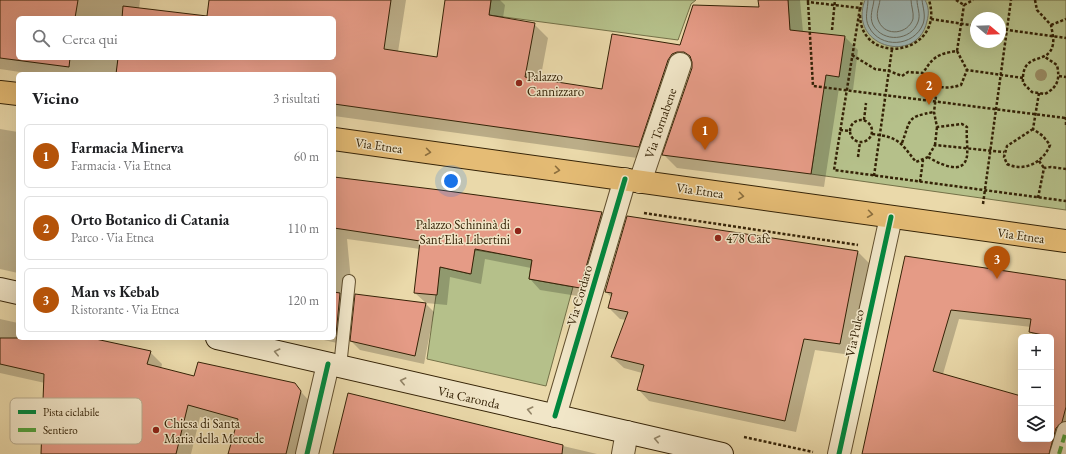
<!DOCTYPE html>
<html lang="it">
<head>
<meta charset="utf-8">
<style>
  :root { --surface:#fff; --page:#f2f2f2; --text:#202124; --muted:#757577; --line:#e0e0e0; --accent:#b45309 }
  body { margin:0; font-family:"EB Garamond",serif; background:var(--page); color:var(--text) }
  .controls { position:absolute; right:12px; bottom:12px; display:grid; overflow:hidden; border-radius:6px; box-shadow:0 4px 16px #0002 }
  .controls button { width:36px; height:36px; display:grid; place-items:center; padding:0; border:0; border-bottom:1px solid var(--line); background:var(--surface); color:var(--text); font:20px sans-serif }
  .compass { position:absolute; left:970px; top:12px; width:36px; height:36px; border-radius:50%; background:var(--surface); box-shadow:0 4px 16px #0002; rotate:109deg }
  .you { position:absolute; left:451px; top:181px; width:14px; height:14px; margin:-10px; border:3px solid #fff; border-radius:50%; background:#1a73e8; box-shadow:0 0 0 6px #1a73e833 }
  .badge { display:grid; place-items:center; width:26px; height:26px; border-radius:50%; background:var(--accent); color:#fff; font-size:13px; font-weight:700 }
  .pin { position:absolute; translate:-50% -33px; filter:drop-shadow(0 1px 2px #0008) }
  .pin::after { content:''; position:absolute; top:21px; width:14px; height:12px; background:inherit; clip-path:polygon(0 0,100% 0,50% 100%) }
  .list { margin:0; padding:0; list-style:none }
  h2 { display:flex; justify-content:space-between; align-items:center; height:52px; margin:0; padding:0 16px; font-size:17px }
  h2 small { font-size:13px; font-weight:400; color:var(--muted) }
  .list li { display:grid; grid-template-columns:26px 1fr auto; gap:12px; align-items:center; box-sizing:border-box; height:64px; margin:0 8px 8px; padding:0 8px; border:1px solid var(--line); border-radius:6px }
  .list b { display:block; font-size:15px; white-space:nowrap }
  .list p { margin:0; font-size:13px; white-space:nowrap; color:var(--muted) }
  .list em { font-size:13px; font-style:normal; color:var(--muted) }
  .icon { flex:none; width:22px; height:22px; fill:none; stroke:currentColor; stroke-width:2; stroke-linecap:round; stroke-linejoin:round }
  .map { position:relative; flex:none; width:1066px; height:454px; overflow:hidden }
  .search { position:absolute; background:var(--surface); box-shadow:0 4px 16px #0002; left:16px; top:16px; width:320px; height:44px; display:flex; align-items:center; gap:10px; box-sizing:border-box; padding:0 14px; border-radius:6px; color:var(--muted); font-size:15px }
  .panel { position:absolute; background:var(--surface); box-shadow:0 4px 16px #0002; left:16px; top:72px; width:320px; height:268px; border-radius:6px }
  .map>svg:first-child { display:block }
  .green { fill:#b5c08a; stroke:#747148; fill-rule:evenodd }
  .water { fill:#9eb7b5; stroke:#747b6f }
  .shadow { fill:#0003; fill-rule:evenodd }
  .lines { fill:none; stroke-linecap:round; stroke-linejoin:round }
  .shore { stroke:#696c5e; stroke-width:1 }
  .building { fill:#e59b86; stroke:#342206; fill-rule:evenodd }
  .service-casing { stroke:#62502f; stroke-width:14 }
  .pedestrian-casing { stroke:#62502f; stroke-width:20 }
  .minor-casing { stroke:#62502f; stroke-width:24 }
  .tertiary-casing { stroke:#62502f; stroke-width:24 }
  .secondary-casing { stroke:#342206; stroke-width:24 }
  .primary-casing { stroke:#342206; stroke-width:24 }
  .path { stroke:#342206; stroke-width:2.5; stroke-dasharray:3 2; stroke-linecap:butt }
  .service { stroke:#f1e6c8; stroke-width:12 }
  .pedestrian { stroke:#f1e6c8; stroke-width:18 }
  .minor { stroke:#f1e6c8; stroke-width:22 }
  .tertiary { stroke:#f1e6c8; stroke-width:22 }
  .secondary { stroke:#f1e6c8; stroke-width:22 }
  .primary { stroke:#e5bc75; stroke-width:22 }
  .quiet { stroke:#53a23d; stroke-width:4; stroke-dasharray:8 4; stroke-linecap:butt }
  .cycleway-casing { stroke:#f1e6c8; stroke-width:8 }
  .cycleway { stroke:#00873e; stroke-width:5 }
  .tree { fill:#988a62 }
  .oneway { stroke:#8c6f3e }
  .oneway2 { stroke:#928467 }
  .poi-dot { fill:#8f2418; stroke:#f1e6c8; stroke-width:1.5 }
  .labels { text-anchor:middle; stroke-width:3; stroke-linejoin:round; paint-order:stroke }
  .poi-label { font-size:13px; fill:#342206; stroke:#f1e6c8; text-anchor:start }
  .street-label { font-size:13px; fill:#342206; stroke:#f1e6c8 }
  .key { fill:#f1e6c8; stroke:#b8ab8e; stroke-width:1 }
  .key-label { font-size:11px; fill:#342206 }
</style>
</head>
<body>
<div class="map">
<svg width="1066" height="454" viewBox="0 0 1066 454">
  <rect width="100%" height="100%" fill="#ead9aa"/>
  <filter id="stains"><feTurbulence type="fractalNoise" baseFrequency=".005" numOctaves="4"/><feColorMatrix values="0 0 0 0 .2 0 0 0 0 .09 0 0 0 0 .02 0 0 0 .5 -.17"/></filter>
  <radialGradient id="worn" r=".72"><stop offset=".6" stop-color="#630" stop-opacity="0"/><stop offset="1" stop-color="#630" stop-opacity=".3"/></radialGradient>
  <path class="green" d="M491,0H696L691,4L678,40L489,15Z
    M788,0H1066V210L811,174L820,114L792,98ZM976,18H1000V42H976Z
    M475,250L532,259L529,279L573,287L546,386L427,359L440,267L470,274Z"/>
  <path class="water" d="M865,0H925C929,7 929,14 927,21C918,66 847,47 865,0Z"/>
  <path class="shadow" d="M0,0H140L139,9L208,17L210,0H406L398,52L437,58L446,0H500L505,5L503,18L534,24L548,38L540,81L603,90L681,46L760,8L759,0H800L803,32L845,37L858,50L853,90L839,88L824,187L677,168L664,155L693,65L686,68L652,160L334,116V74H33L0,69ZM18,18H334V58H18Z
    M0,129L18,132V273L0,269Z
    M334,177L602,213L612,224L590,298L540,290L530,279L531,268L485,259L481,284L450,277L447,305L426,303L415,293L420,249L347,239L352,291L346,345L315,338H334Z
    M858,252L869,263L851,355L815,350L796,432L649,401L638,389L642,373L624,368L612,357L626,320L620,319L609,308L612,298L606,292Z
    M906,257L1066,281V435L1060,454H863ZM959,319L1031,327L1030,331L1035,337H1051V439H1021V397L943,374Z
    M426,304L434,312L424,364L360,350L351,341Z
    M0,319L18,323V338H88L150,352L162,364L161,369L195,377L294,384L312,404L300,454H229L236,427L200,417L191,454H42L45,383L0,373Z
    M348,395L597,454H334Z"/>
  <g class="lines">
    <path class="shore" d="M868,0C868,9 864,18 869,27C880,49 914,47 923,24C926,16 923,8 922,0
      M874,0C873,9 869,16 873,25C883,43 911,41 918,22C921,14 917,8 917,0
      M880,0C879,8 875,14 879,22C886,37 908,34 913,19C914,12 911,6 911,0"/>
  </g>
  <path class="building" d="M0,0H78L75,18H18V58H70L69,67L0,58Z
    M209,0H391L384,49L437,57L445,0H491L489,15L535,23L525,77L602,89L612,34L680,45L693,5L759,7L758,0H788L790,30L845,36L839,77L826,75L811,174L662,155L692,68V62L690,56L684,52H677L672,54L668,60L639,147L334,104V74H116L118,58H334V18H122L123,6L207,16Z
    M334,177L440,190L602,212L580,288L529,279L532,260L475,249L471,274L440,267L437,295L414,293L420,241L334,228Z
    M627,216L858,251L840,344L804,339L785,421L637,390L644,365L611,357L628,312L608,308L612,293L605,292Z
    M905,256L1066,280V407L1062,422L1056,428L1049,454H862ZM951,310L1031,319L1029,332L1043,335L1042,337H1051V439H1021V396L933,371Z
    M334,292L340,293L336,335L334,334Z
    M355,294L426,303L415,356L350,341Z
    M0,338H91L151,351L147,364L194,376L198,362L295,383L301,391L286,454H228L238,419L188,405L176,454H41L44,374L0,364Z
    M348,393L563,445L562,454H333Z"/>
  <g class="lines">
    <g class="service-casing">
      <path id="service" d="M340,367L349,281"/>
    </g>
    <g class="pedestrian-casing">
      <path id="pedestrian" d="M1059,454L1066,431"/>
    </g>
    <g class="minor-casing">
      <path id="minor" d="M640,182L680,64
        M555,416L625,179
        M307,454L328,364
        M839,454L891,217"/>
    </g>
    <g class="tertiary-casing">
      <path id="tertiary" d="M623,454L627,432"/>
    </g>
    <g class="secondary-casing">
      <path id="secondary" d="M0,289L18,293
        M217,338L722,454"/>
    </g>
    <g class="primary-casing">
      <path id="primary" d="M0,92L18,94
        M334,139L1066,241"/>
    </g>
    <path class="path" d="M808,0V2L860,8L834,170L1066,201
      M956,0L964,5
      M1035,0L1037,10L1051,25C1052,31 1054,38 1053,44C1049,67 1021,49 1023,83L1032,92L1045,94C1058,87 1060,79 1057,65L1045,57
      M808,2L813,86L1065,118
      M964,5L973,0
      M860,10L862,0
      M860,15C861,68 946,55 929,0
      M931,19L976,26
      M1051,25L1066,19
      M1000,29L1066,38
      M832,30L835,0
      M957,51L967,70L1023,78
      M852,55L875,69L889,71L902,76L908,72L923,73C933,57 937,54 957,51L964,5
      M923,73L927,83C940,88 948,89 961,85L967,70
      M1059,76L1066,77
      M1066,117V126
      M850 131a11 11 0 1 1 22 0a11 11 0 1 1-22 0Z
      M864,120L866,103
      M1033,129L1007,146L1004,157L1007,164C1024,172 1043,163 1050,145L1043,136L1033,129L1039,93
      M840,130L850,131
      M872,134C899,137 900,142 916,162L928,157L935,145L1004,152
      M902,143C911,119 906,117 934,112
      M935,145L937,127
      M858,157L860,142
      M928,157C938,163 964,177 967,156C968,147 966,136 967,127L962,124L937,127L934,112L937,88
      M1039,161L1044,168
      M874,176L892,49
      M920,182L923,160
      M1038,198L1044,168L1051,167L1066,169
      M983,204L1011,0
      M644,213L858,245
      M744,437L813,452"/>
    <use href="#service" class="service"/>
    <use href="#pedestrian" class="pedestrian"/>
    <use href="#minor" class="minor"/>
    <use href="#tertiary" class="tertiary"/>
    <use href="#secondary" class="secondary"/>
    <use href="#primary" class="primary"/>
    <path class="quiet" d="M1059,454L1066,431"/>
    <g class="cycleway-casing">
      <path id="cycleway" d="M555,416L625,179
        M307,454L328,364
        M839,454L891,217"/>
    </g>
    <use href="#cycleway" class="cycleway"/>
  </g>
  <circle class="tree" cx="1041" cy="75" r="6"/>
  <defs><path id="oneway-chevron" d="M-2-3.5L2.5 0L-2 3.5" fill="none" stroke-width="1.6" stroke-linecap="round" stroke-linejoin="round"/></defs>
  <g class="oneway">
    <use href="#oneway-chevron" transform="translate(428 152) rotate(8)"/>
    <use href="#oneway-chevron" transform="translate(557 170) rotate(8)"/>
    <use href="#oneway-chevron" transform="translate(741 196) rotate(8)"/>
    <use href="#oneway-chevron" transform="translate(870 214) rotate(8)"/>
  </g>
  <g class="oneway2">
    <use href="#oneway-chevron" transform="translate(277 352) rotate(-167)"/>
    <use href="#oneway-chevron" transform="translate(403 381) rotate(-167)"/>
    <use href="#oneway-chevron" transform="translate(530 410) rotate(-167)"/>
    <use href="#oneway-chevron" transform="translate(657 439) rotate(-167)"/>
  </g>
  <g class="poi-dot">
    <circle cx="519" cy="83" r="4"/>
    <circle cx="518" cy="231" r="4"/>
    <circle cx="718" cy="238" r="4"/>
    <circle cx="156" cy="430" r="4"/>
  </g>
  <g class="labels">
    <g class="poi-label">
      <text x="527" y="81">Palazzo<tspan x="527" dy="15">Cannizzaro</tspan></text>
      <text x="510" y="229" text-anchor="end">Palazzo Schininà di<tspan x="510" dy="15">Sant'Elia Libertini</tspan></text>
      <text x="726" y="243">478 Cafè</text>
      <text x="164" y="428">Chiesa di Santa<tspan x="164" dy="15">Maria della Mercede</tspan></text>
    </g>
    <g class="street-label">
      <text transform="translate(660 123) rotate(-71)" y="5">Via Tornabene</text>
      <text transform="translate(379 145) rotate(8)" y="5">Via Etnea</text>
      <text transform="translate(700 190) rotate(8)" y="5">Via Etnea</text>
      <text transform="translate(1021 235) rotate(8)" y="5">Via Etnea</text>
      <text transform="translate(579 295) rotate(-74)" y="5">Via Cordaro</text>
      <text transform="translate(854 333) rotate(-78)" y="5">Via Puleo</text>
      <text transform="translate(469 397) rotate(13)" y="5">Via Caronda</text>
    </g>
  </g>
  <rect x="10" y="398" width="132" height="46" rx="6" class="key"/>
  <rect x="18" y="410" width="18" height="4" fill="#00873e"/>
  <rect x="18" y="428" width="18" height="4" fill="#53a23d"/>
  <g class="key-label">
    <text x="43" y="416">Pista ciclabile</text>
    <text x="43" y="434">Sentiero</text>
  </g>
  <rect width="100%" height="100%" filter="url(#stains)"/>
  <rect width="100%" height="100%" fill="url(#worn)"/>
</svg>
<div class="controls">
<button>+</button>
<button>−</button>
<button><svg class="icon" aria-label="layers" viewBox="0 0 24 24"><path d="M12 4l9 5-9 5-9-5zM3 14l9 5 9-5"/></svg></button>
</div>
<svg class="compass" viewBox="-18 -18 36 36"><path d="M0-13l5 13h-10z" fill="#e53935"/><path d="M0 13l5-13h-10z" fill="#757577"/></svg>
<div class="you"></div>
<div class="pin badge" style="left:705px;top:150px">1</div>
<div class="pin badge" style="left:929px;top:105px">2</div>
<div class="pin badge" style="left:997px;top:279px">3</div>
<div class="search"><svg class="icon" aria-label="search" viewBox="0 0 24 24"><circle cx="10" cy="10" r="6"/><path d="M15 15l6 6"/></svg>Cerca qui</div>
<section class="panel">
<h2>Vicino<small>3 risultati</small></h2>
<ul class="list">
<li><span class="badge">1</span><div><b>Farmacia Minerva</b><p>Farmacia · Via Etnea</p></div><em>60 m</em></li>
<li><span class="badge">2</span><div><b>Orto Botanico di Catania</b><p>Parco · Via Etnea</p></div><em>110 m</em></li>
<li><span class="badge">3</span><div><b>Man vs Kebab</b><p>Ristorante · Via Etnea</p></div><em>120 m</em></li>
</ul>
</section>
</div>
</body>
</html>
